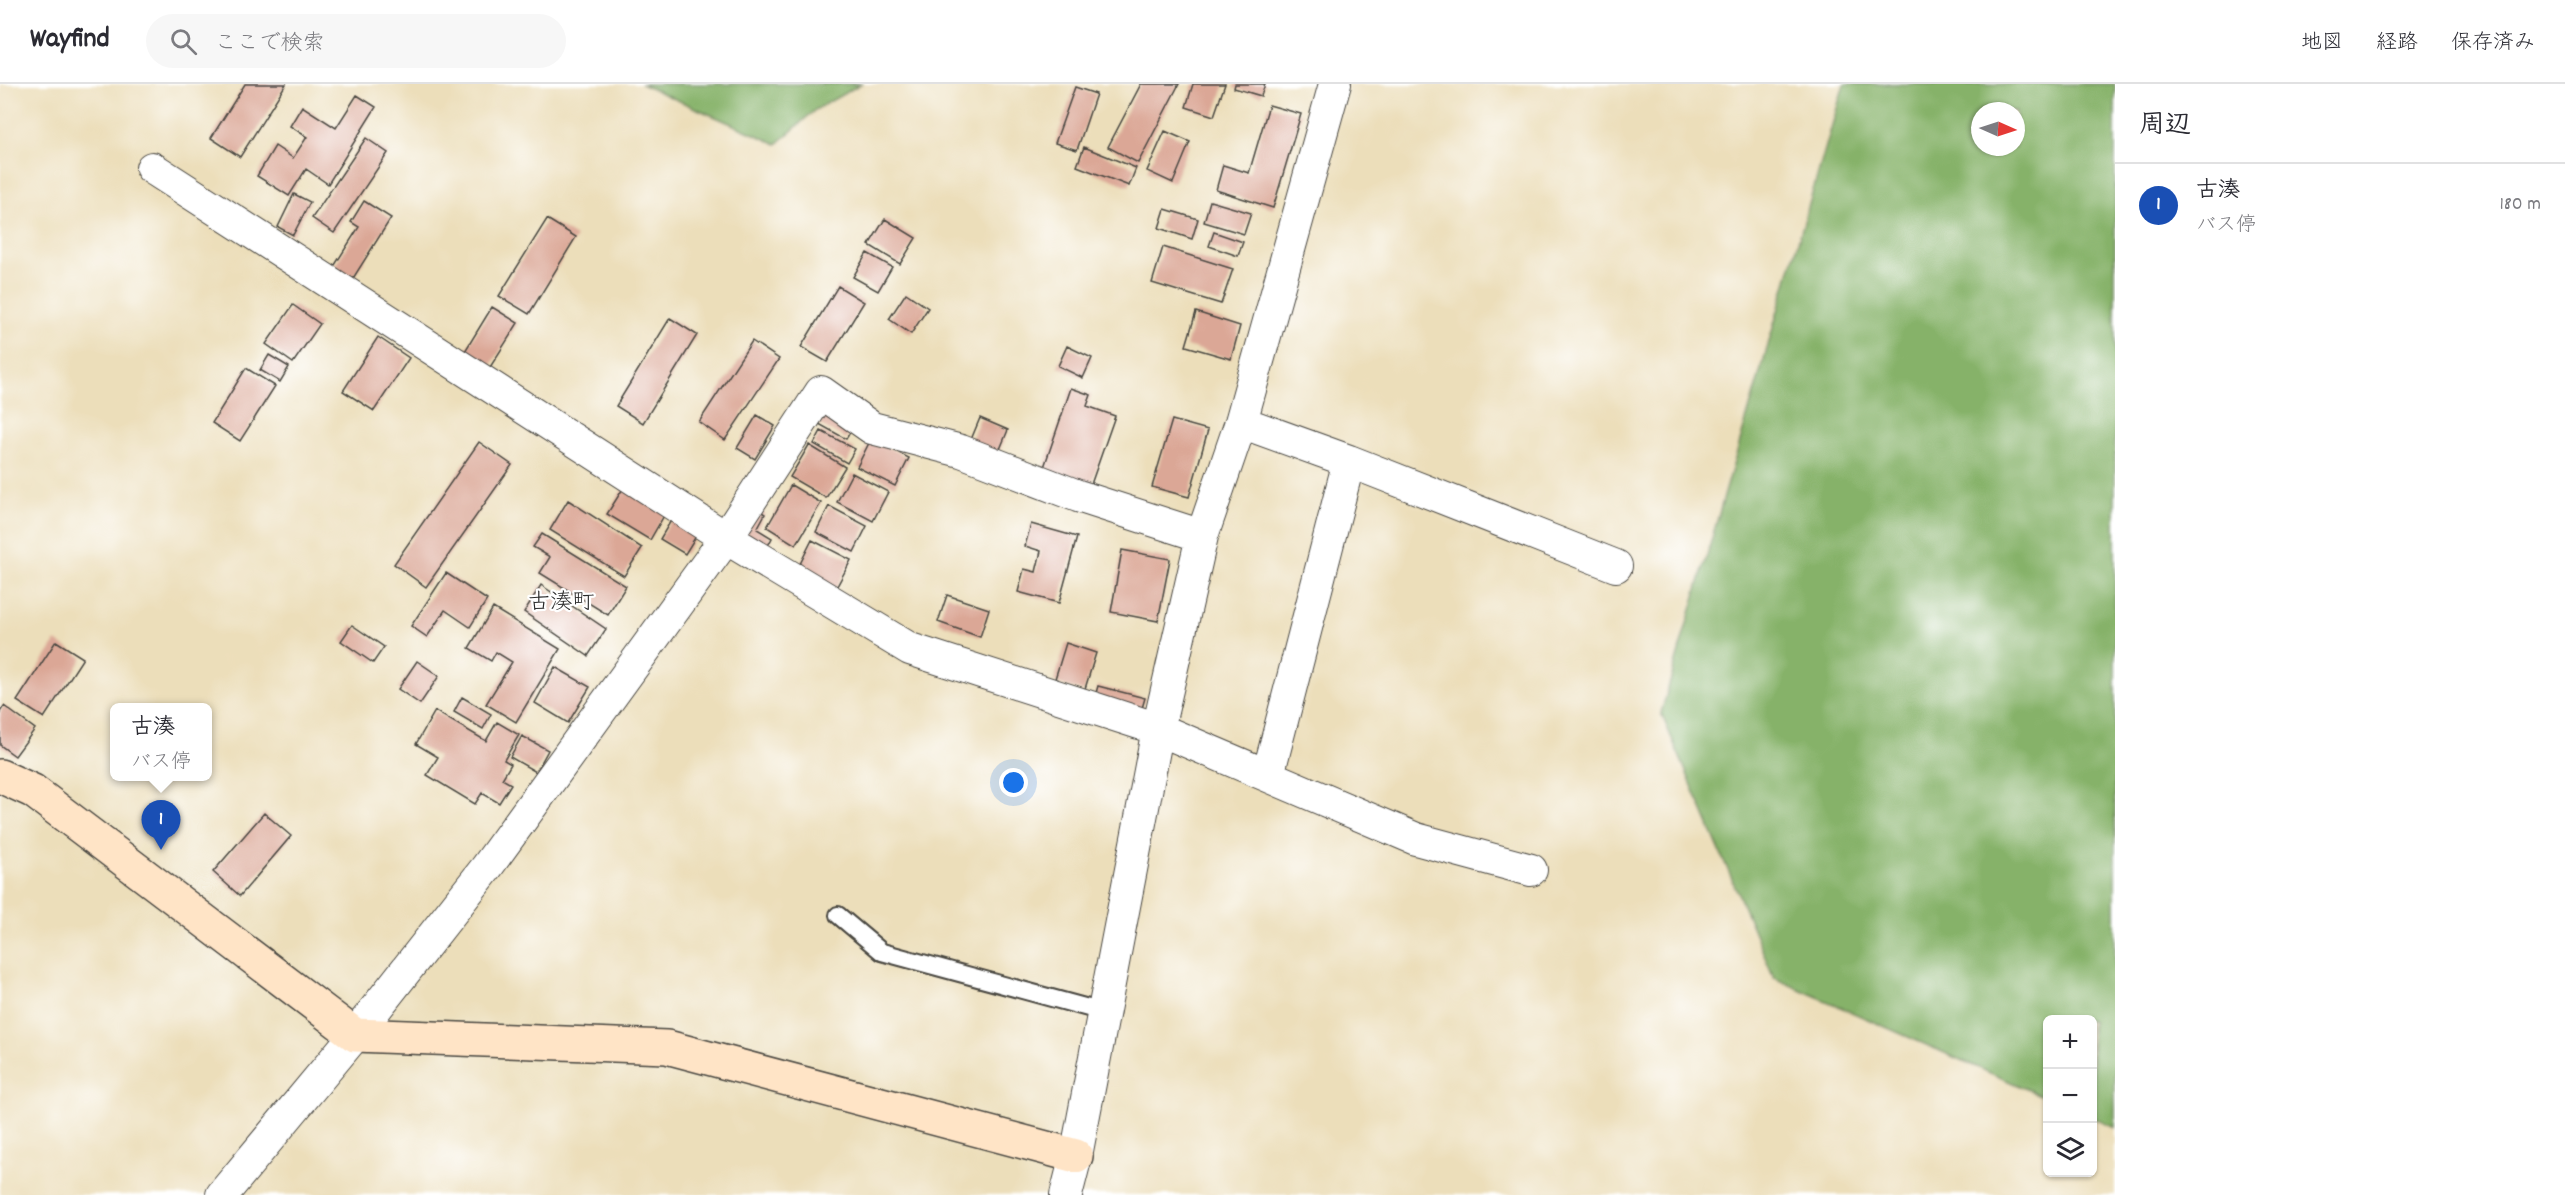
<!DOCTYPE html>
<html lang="ja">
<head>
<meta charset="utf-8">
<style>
  :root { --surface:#fff; --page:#f7f7f7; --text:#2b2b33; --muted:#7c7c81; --line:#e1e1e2; --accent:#b45309 }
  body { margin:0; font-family:Dekko,"Klee One",sans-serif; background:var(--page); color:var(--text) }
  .controls { position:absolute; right:18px; bottom:18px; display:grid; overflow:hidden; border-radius:9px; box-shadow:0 2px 4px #0004 }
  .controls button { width:54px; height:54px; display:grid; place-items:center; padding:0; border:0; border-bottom:2px solid var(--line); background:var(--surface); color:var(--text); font:30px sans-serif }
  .compass { position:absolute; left:1971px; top:18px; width:54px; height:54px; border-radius:50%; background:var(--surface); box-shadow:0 2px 4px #0004; rotate:93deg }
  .you { position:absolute; left:1014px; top:699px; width:21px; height:21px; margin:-15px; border:4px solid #fff; border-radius:50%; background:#1a73e8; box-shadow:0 0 0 9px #1a73e833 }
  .badge { display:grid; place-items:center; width:39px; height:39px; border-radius:50%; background:var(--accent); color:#fff; font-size:20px; font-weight:700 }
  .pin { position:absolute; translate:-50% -50px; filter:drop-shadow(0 2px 3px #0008) }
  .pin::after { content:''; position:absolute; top:32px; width:21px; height:18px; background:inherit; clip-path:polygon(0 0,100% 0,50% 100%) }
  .popup { position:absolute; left:110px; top:619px; width:102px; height:78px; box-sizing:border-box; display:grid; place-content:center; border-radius:9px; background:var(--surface); filter:drop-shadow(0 2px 4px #0005); font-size:20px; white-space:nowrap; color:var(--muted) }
  .popup b { font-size:22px; color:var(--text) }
  .popup::after { content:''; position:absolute; left:50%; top:100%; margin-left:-12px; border:12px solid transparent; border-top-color:var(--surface) }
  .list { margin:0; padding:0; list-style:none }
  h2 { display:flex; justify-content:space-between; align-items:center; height:78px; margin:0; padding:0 24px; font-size:26px }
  h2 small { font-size:20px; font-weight:400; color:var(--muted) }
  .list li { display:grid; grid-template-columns:39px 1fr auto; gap:18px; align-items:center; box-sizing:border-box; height:84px; padding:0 24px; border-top:2px solid var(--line) }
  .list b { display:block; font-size:22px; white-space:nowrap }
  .list p { margin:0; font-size:20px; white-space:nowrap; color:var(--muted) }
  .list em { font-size:20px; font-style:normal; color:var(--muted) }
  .icon { flex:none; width:33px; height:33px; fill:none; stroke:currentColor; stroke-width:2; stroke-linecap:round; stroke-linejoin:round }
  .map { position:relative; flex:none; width:2115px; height:1111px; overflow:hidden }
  header { display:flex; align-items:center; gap:36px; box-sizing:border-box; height:84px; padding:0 30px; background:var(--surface); border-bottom:2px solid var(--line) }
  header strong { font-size:28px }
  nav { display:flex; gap:33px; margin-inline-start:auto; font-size:21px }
  .search { width:420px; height:54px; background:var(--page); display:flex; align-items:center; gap:15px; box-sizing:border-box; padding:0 21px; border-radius:33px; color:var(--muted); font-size:22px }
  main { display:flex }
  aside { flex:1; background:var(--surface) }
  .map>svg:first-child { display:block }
  .forest { fill:#86b269; stroke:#586e4a; stroke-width:1.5; fill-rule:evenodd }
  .building { fill:#dba796 }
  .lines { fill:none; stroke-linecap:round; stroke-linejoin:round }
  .lane-casing { stroke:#484640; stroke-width:20 }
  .street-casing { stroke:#484640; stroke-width:34 }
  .secondary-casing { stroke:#484640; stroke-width:36 }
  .lane { stroke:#fff; stroke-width:16 }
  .street { stroke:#fff; stroke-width:32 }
  .secondary { stroke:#ffe4c6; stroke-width:33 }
  .labels { text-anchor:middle; stroke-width:4.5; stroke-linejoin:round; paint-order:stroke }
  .neighbourhood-label { font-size:22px; fill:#2b2b2b; stroke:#fff }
</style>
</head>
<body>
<header>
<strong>Wayfind</strong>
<div class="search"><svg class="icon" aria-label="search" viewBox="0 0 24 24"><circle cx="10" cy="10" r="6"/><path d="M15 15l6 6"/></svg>ここで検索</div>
<nav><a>地図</a><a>経路</a><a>保存済み</a></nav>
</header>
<main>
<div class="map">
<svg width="2115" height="1111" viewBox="0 0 2115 1111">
  <rect width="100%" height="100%" fill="#fff"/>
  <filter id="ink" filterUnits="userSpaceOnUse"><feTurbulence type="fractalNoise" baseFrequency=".0167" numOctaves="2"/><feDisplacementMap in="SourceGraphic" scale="12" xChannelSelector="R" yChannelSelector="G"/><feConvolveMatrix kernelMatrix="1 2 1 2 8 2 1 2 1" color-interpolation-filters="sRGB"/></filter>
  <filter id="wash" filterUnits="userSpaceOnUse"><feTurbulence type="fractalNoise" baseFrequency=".008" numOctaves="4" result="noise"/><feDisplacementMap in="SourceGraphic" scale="24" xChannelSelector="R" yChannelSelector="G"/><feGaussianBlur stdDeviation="1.35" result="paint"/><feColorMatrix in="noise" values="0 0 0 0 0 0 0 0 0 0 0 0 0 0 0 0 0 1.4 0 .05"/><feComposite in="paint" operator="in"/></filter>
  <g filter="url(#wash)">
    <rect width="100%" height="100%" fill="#ecdeba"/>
    <path class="forest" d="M641,0H861L815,26L777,60Z
      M1844,0H2115V1044L2093,1034L2092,936H2048L2047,1014L1774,894L1661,629ZM1980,27H2016V63H1980Z"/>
    <g id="blocks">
      <path class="building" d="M245,0H286L240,73L211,54Z
        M1141,0H1179L1138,79L1108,63Z
        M1193,0H1225L1214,32L1186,23Z
        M1235,0H1265L1261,12L1234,4Z
        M1075,3L1096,10L1077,66L1055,59Z
        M357,11L376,23L328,100L306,85L289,112L257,92L275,62L293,74L307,53L290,42L302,22L336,44Z
        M1269,21L1301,30L1273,124L1216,106L1223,81L1249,89Z
        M1165,47L1190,58L1173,99L1147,87Z
        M366,54L388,69L334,149L312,134Z
        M1084,63L1136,84L1129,102L1077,82Z
        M294,110L310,118L293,151L278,143Z
        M364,117L391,134L352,196L333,184L359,143L351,138Z
        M1210,117L1251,129L1244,150L1204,138Z
        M1165,125L1198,135L1192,155L1159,144Z
        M547,135L576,153L529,230L499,212Z
        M885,135L916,154L900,180L869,161Z
        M1214,148L1243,158L1238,172L1209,162Z
        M1163,163L1233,185L1221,220L1152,199Z
        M867,169L892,183L878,207L853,193Z
        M838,202L864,218L827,278L801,263Z
        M906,209L928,224L911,250L889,235Z
        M293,221L320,240L293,279L266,260Z
        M492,223L518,239L487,288L462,272Z
        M1196,228L1240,242L1231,275L1186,262Z
        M670,234L697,251L643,339L616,322Z
        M378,253L409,274L374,327L343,307Z
        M752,257L779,275L725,356L699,338Z
        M1067,262L1092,274L1083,294L1058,282Z
        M269,271L289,283L280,298L260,286Z
        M246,284L275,302L240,357L212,339Z
        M1071,304L1091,311L1087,322L1115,332L1089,406L1042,389Z
        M827,325L855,340L846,355L819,340Z
        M757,331L775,342L755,375L737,364Z
        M980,334L1008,346L998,370L970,358Z
        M1172,336L1208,346L1189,413L1152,403Z
        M821,347L855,365L847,379L814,360Z
        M871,355L909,374L895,402L857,383Z
        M479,358L512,381L426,503L394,480Z
        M809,361L845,383L826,414L790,393Z
        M852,389L888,408L873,437L837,418Z
        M791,401L821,419L796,461L767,443Z
        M624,403L666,428L650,456L607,430Z
        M568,416L642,464L624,492L550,446Z
        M751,421L765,430L757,445L772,454L764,469L734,452Z
        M829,422L867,442L854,468L816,448Z
        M673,433L698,449L685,470L660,455Z
        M1031,440L1077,453L1059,519L1018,508L1024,485L1036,488L1041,467L1025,462Z
        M542,450L626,502L608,531L540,489L550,473L533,463Z
        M812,456L851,476L836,504L798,484Z
        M1122,466L1170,475L1158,537L1111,528Z
        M446,489L487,516L470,543L445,526L427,553L411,542Z
        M541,501L606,545L588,572L524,528Z
        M947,511L989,525L980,553L938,538Z
        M493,524L560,565L516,638L486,620L512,578L496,568L491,577L469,564Z
        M352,541L384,563L373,579L341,557Z
        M56,557L83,574L44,634L17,617Z
        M1066,559L1096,569L1084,608L1054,598Z
        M417,577L439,592L420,620L398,605Z
        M555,583L590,603L568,639L535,619Z
        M1098,602L1145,614L1140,631L1093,619Z
        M462,613L491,630L483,645L454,628Z
        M4,622L35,645L15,672L0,661V628Z
        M435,627L486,657L497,638L519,651L504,676L511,680L502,695L511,700L499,719L482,709L475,720L427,691L438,673L416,660Z
        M522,652L548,666L536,688L510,673Z
        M264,729L291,752L240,812L213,788Z"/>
    </g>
  </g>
  <g filter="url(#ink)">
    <use href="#blocks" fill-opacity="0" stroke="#484640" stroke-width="1.5"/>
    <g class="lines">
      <g class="lane-casing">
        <path id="lane" d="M838,831L882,868L1103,928"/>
      </g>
      <g class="street-casing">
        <path id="street" d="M152,84L726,454L487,783L355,951L222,1111
          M1241,338L1349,377L1616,482
          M1202,452L1078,412L961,367L872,344L821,308L726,454L910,565L1158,645L1416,755L1531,786
          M1268,691L1349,377
          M1066,1111L1076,1072L1158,645L1202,452L1241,338L1335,0"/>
      </g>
      <g class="secondary-casing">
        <path id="secondary" d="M0,692L33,707L355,951L667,963L1076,1072"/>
      </g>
      <use href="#lane" class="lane"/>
      <use href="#street" class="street"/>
      <use href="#secondary" class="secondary"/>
    </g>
  </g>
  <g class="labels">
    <g class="neighbourhood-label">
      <text x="561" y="524">古湊町</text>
    </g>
  </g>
</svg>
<div class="controls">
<button>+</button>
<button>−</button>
<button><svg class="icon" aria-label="layers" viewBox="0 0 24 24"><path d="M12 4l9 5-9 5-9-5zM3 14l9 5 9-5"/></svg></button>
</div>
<svg class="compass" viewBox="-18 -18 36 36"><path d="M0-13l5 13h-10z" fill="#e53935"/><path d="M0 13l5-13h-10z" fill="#7c7c81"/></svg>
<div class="you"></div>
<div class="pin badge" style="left:161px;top:766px;background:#1a4fb4">1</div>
<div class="popup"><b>古湊</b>バス停</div>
</div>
<aside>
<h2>周辺<small></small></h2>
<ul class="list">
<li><span class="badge" style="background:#1a4fb4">1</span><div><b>古湊</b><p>バス停</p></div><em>180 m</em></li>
</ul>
</aside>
</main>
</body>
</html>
